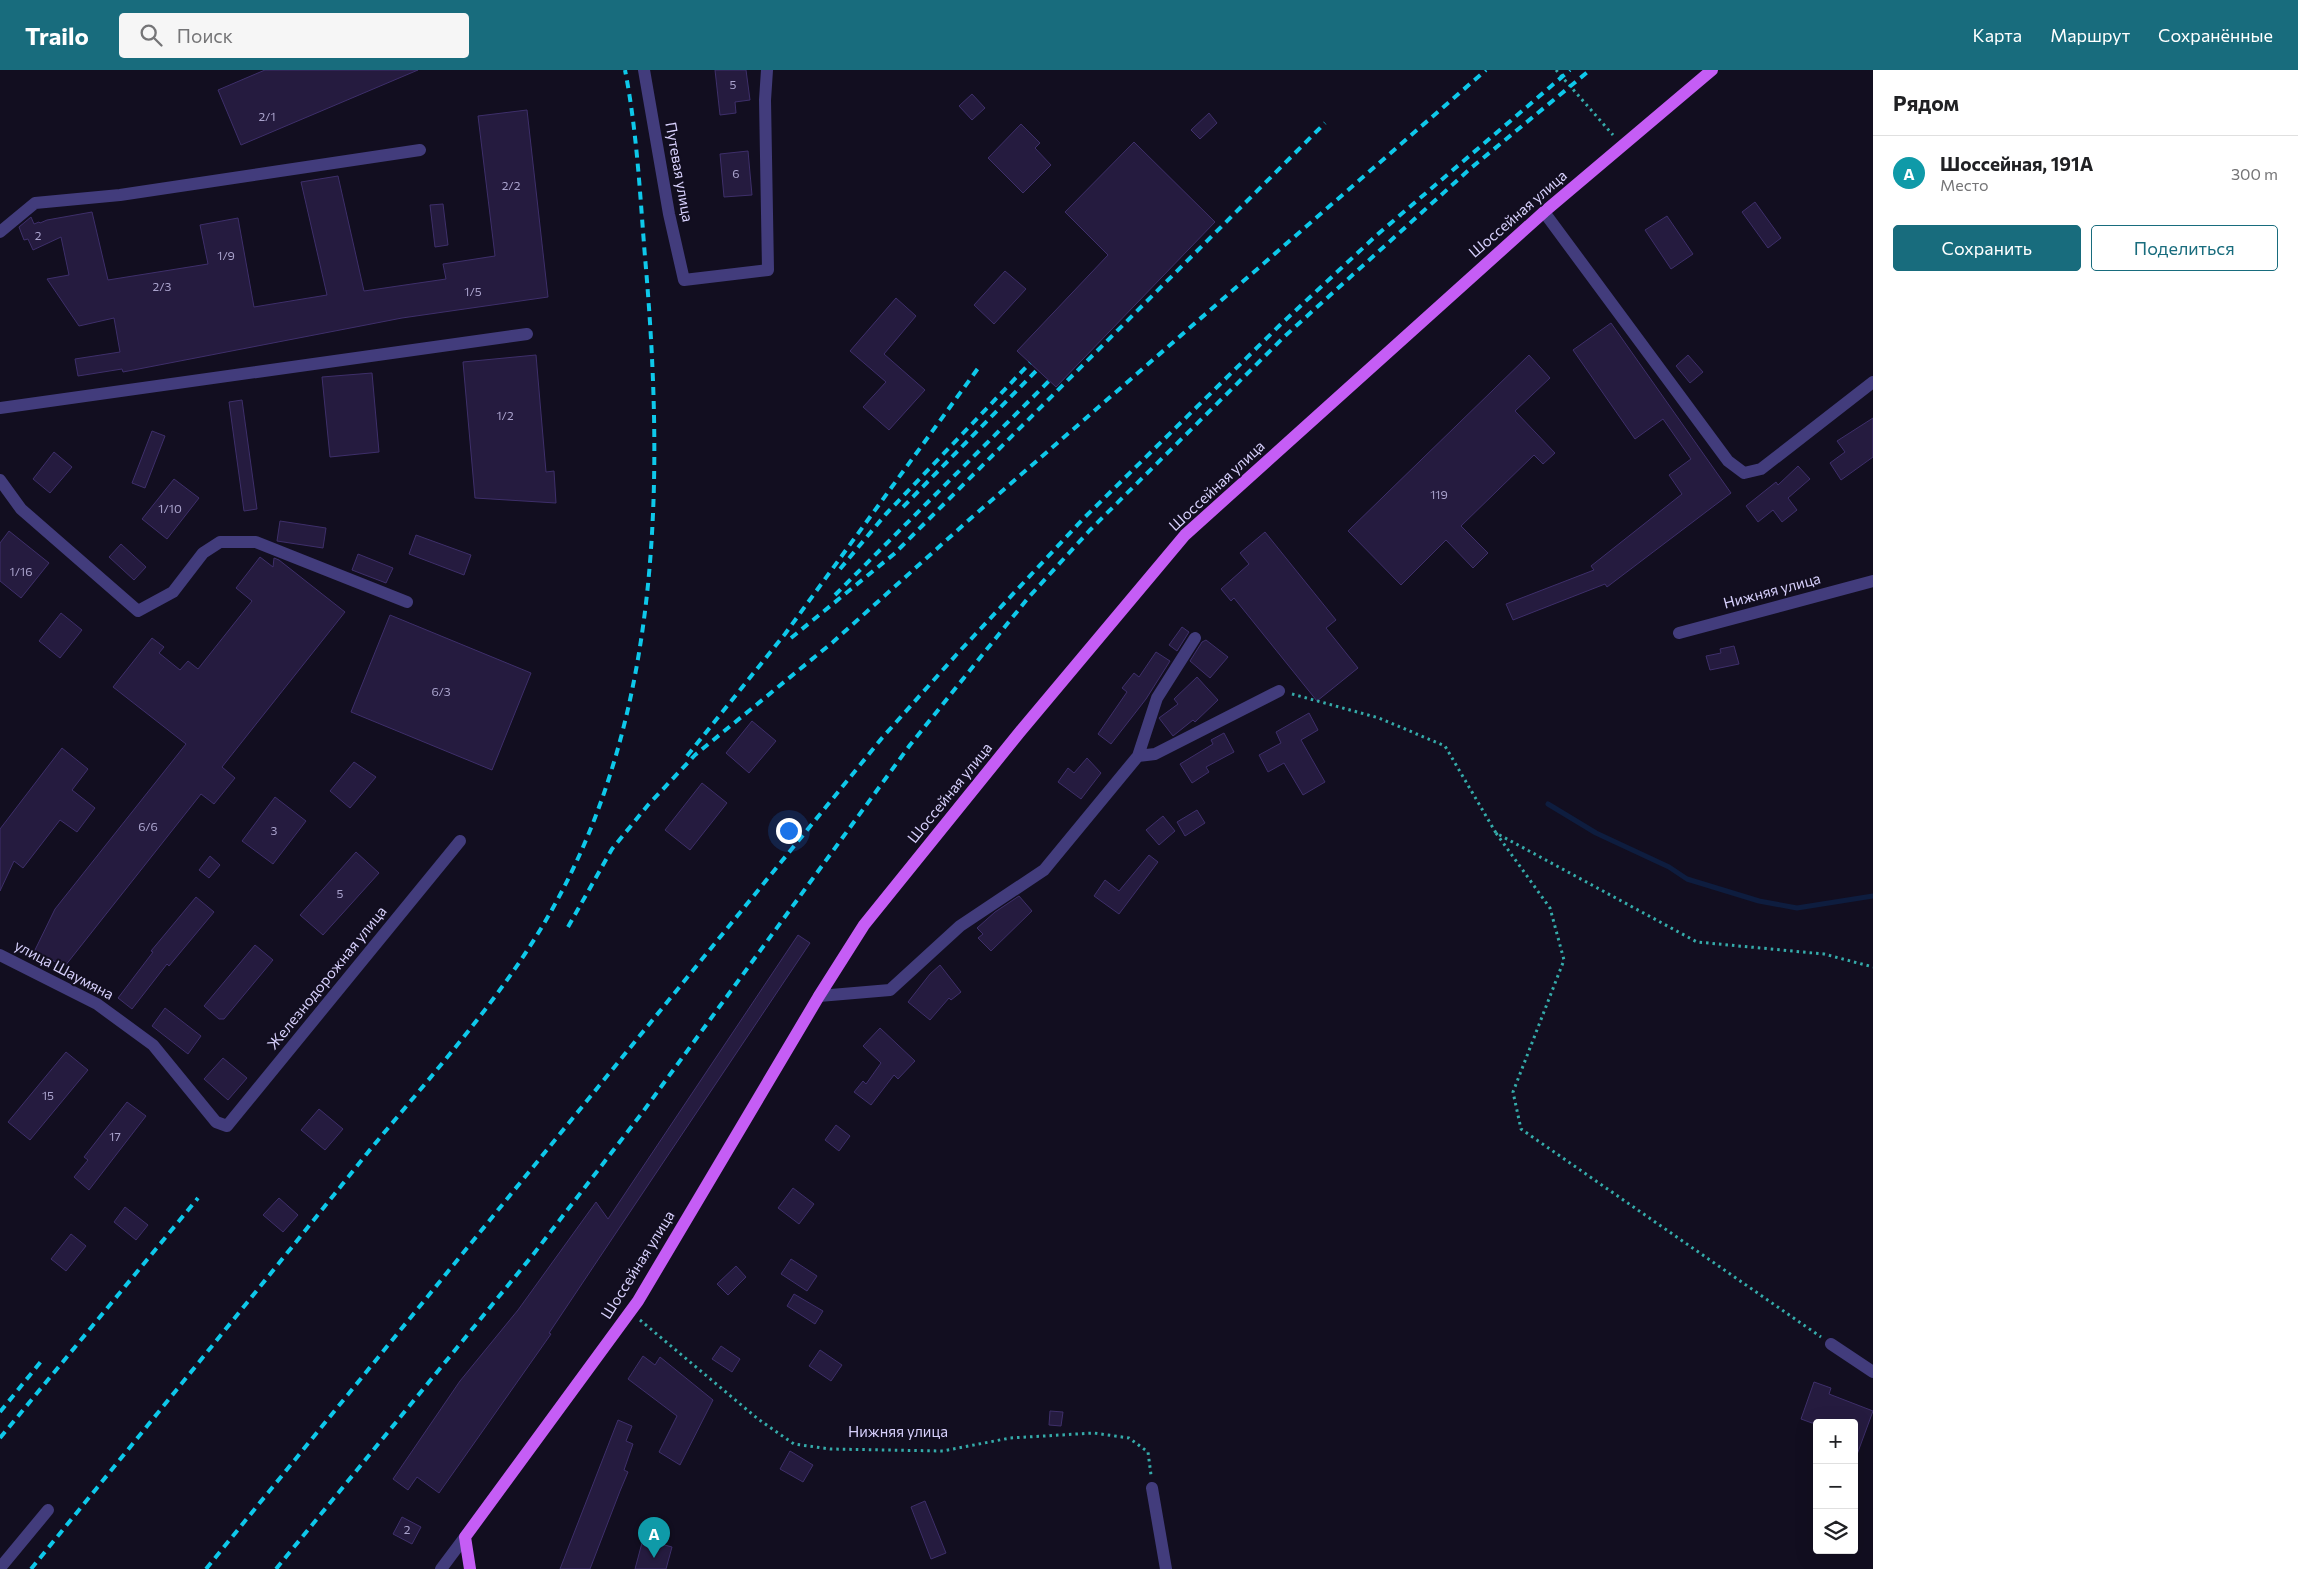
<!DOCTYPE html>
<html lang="ru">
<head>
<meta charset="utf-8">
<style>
  :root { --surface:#fff; --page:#f6f6f6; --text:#202124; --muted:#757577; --line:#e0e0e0; --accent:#186c7d }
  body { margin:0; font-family:Commissioner,sans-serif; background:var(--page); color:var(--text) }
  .controls { position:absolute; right:15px; bottom:15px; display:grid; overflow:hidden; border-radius:5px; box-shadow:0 5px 20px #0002 }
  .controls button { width:45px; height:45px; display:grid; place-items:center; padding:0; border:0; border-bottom:1px solid var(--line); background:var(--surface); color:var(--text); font:25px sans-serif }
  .you { position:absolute; left:788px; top:760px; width:18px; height:18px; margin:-12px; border:4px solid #fff; border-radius:50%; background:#1a73e8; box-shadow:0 0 0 8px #1a73e833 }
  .badge { display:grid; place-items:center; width:32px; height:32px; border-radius:50%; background:var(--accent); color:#fff; font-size:16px; font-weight:700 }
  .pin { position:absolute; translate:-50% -41px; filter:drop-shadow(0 1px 2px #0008) }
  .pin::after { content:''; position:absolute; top:26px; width:18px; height:15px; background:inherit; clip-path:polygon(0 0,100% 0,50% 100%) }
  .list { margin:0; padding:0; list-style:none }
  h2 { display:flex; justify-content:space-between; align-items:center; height:65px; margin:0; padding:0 20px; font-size:21px }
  h2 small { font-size:16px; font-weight:400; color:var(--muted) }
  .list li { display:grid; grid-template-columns:32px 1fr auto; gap:15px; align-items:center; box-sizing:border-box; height:75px; padding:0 20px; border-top:1px solid var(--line) }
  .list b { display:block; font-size:19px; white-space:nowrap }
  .list p { margin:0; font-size:16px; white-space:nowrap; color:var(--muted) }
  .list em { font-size:16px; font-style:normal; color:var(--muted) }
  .actions { display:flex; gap:10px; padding:15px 20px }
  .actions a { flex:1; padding:11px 0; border:1px solid var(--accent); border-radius:5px; text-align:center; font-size:18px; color:var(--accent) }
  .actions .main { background:var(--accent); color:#fff }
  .icon { flex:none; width:28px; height:28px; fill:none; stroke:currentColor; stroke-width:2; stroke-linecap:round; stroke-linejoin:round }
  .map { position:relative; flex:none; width:1873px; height:1499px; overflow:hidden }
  header { display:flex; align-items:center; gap:30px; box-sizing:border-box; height:70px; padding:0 25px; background:var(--accent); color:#fff }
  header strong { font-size:24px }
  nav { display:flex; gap:28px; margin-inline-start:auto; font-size:18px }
  .search { width:350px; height:45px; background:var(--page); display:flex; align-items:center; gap:12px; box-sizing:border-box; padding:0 18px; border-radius:5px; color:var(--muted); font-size:19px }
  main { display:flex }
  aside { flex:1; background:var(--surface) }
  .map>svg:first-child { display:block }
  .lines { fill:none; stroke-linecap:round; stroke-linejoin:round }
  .stream { stroke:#0e1d3f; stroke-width:5 }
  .building { fill:#251b3f; stroke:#3e2f6a }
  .path { stroke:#35abaa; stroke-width:3; stroke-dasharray:2.5 4; stroke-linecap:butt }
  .minor { stroke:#423c7c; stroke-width:12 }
  .major { stroke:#c55df5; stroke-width:12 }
  .rail { stroke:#0ec8ea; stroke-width:4; stroke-dasharray:8 6; stroke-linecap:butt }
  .labels { text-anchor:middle; stroke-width:4; stroke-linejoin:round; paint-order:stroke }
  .number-label { font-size:12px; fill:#aaa3cd }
  .street-label { font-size:15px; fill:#d7d0fc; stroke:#120e20 }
</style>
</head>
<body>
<header>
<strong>Trailo</strong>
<div class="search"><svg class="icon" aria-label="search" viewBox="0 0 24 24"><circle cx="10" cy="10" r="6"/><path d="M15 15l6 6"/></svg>Поиск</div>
<nav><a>Карта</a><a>Маршрут</a><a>Сохранённые</a></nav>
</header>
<main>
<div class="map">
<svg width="1873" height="1499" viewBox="0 0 1873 1499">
  <rect width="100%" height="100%" fill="#120e20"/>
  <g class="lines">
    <path class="stream" d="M1548,734L1596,763L1669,797L1687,809L1759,831L1797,838L1873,826"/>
  </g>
  <path class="building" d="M265,0H418L241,75L218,20Z
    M715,0H746L750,30L735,32L736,43L720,45Z
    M972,24L985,38L972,50L959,36Z
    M527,40L548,227L402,248L123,302L122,299L78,306L75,289L120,282L114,248L79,256L47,209L69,205L61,167L33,180L28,169L24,170L19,157L31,147L34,154L39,152L40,153L47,150L92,142L108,210L208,194L200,155L238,148L254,237L327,225L301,112L338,106L364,221L446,209L443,194L495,186L478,46Z
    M1209,43L1217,53L1200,69L1191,60Z
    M1021,54L1040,73L1035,78L1051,95L1023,123L988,88Z
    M1134,72L1215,152L1056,317L1017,281L1108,185L1065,142Z
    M748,81L752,125L724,127L720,84Z
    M1755,132L1781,168L1768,178L1742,142Z
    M443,134L448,175L435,177L430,135Z
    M1667,146L1693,184L1671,199L1645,160Z
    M1005,201L1026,219L994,254L974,235Z
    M896,228L916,246L884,284L925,320L889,360L863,337L886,312L850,281Z
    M1611,253L1731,423L1607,517L1605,514L1513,550L1506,534L1594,500L1591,496L1682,424L1669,405L1691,389L1663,349L1635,369L1573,280Z
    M536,285L546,402L554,401L556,433L475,428L463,292Z
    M1529,285L1550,308L1515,341L1555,383L1543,394L1534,385L1461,456L1488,483L1473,498L1446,470L1401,515L1348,461Z
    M1688,285L1703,302L1690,313L1676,296Z
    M372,303L379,382L330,387L322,307Z
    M242,330L257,439L244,441L229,332Z
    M1873,348V387L1841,410L1830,393L1845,382L1837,371Z
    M152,361L165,366L145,418L132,413Z
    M54,382L72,397L50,423L33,409Z
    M1798,396L1810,409L1788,428L1797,440L1782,452L1773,440L1758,452L1746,436L1776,412L1778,415Z
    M174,409L199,428L167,469L142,449Z
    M280,451L326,458L323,478L277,471Z
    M9,461L49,493L21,528L0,511V473Z
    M1265,462L1336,550L1326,558L1358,598L1317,631L1234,528L1231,531L1221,519L1249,494L1240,483Z
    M416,465L471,485L464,505L409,484Z
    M121,474L146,497L134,510L109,487Z
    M358,484L393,498L386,513L352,500Z
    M260,487L273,497L274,488L279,490L345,542L222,697L235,708L214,734L201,724L65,896L34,882L55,839L186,674L113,617L152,568L164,577L159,583L180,600L188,591L198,599L252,531L236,518Z
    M61,543L82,560L60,588L39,571Z
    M390,545L531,603L492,700L351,642Z
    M1182,557L1189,562L1177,581L1169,575Z
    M1206,570L1228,587L1210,608L1190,591L1202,572Z
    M1734,576L1739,594L1710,600L1706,586L1721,583L1720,579Z
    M1156,582L1170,591L1146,629L1111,674L1098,664L1127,622L1122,618L1134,603L1139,607Z
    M1197,607L1218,630L1195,652L1193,650L1173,666L1159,648L1178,634L1174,629Z
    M1309,643L1318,660L1301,670L1325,712L1303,725L1284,693L1268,702L1259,685L1281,673L1276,662Z
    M752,651L776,671L749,703L726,683Z
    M1224,663L1234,682L1206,697L1209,702L1192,713L1180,694L1213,674L1211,670Z
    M62,678L88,699L72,720L95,738L77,762L60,750L23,798L14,791L0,821V759Z
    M1087,688L1101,703L1081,729L1058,712L1068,698L1074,703Z
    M354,692L376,707L350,738L330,721Z
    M702,713L727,733L690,780L665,760Z
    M275,727L306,751L273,794L242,771Z
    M1197,740L1205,753L1185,766L1177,752Z
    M1163,746L1175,761L1159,775L1146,760Z
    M356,782L379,803L323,865L300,845Z
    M1149,785L1158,792L1119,844L1094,826L1105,810L1119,821Z
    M210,786L220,795L209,808L199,800Z
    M1019,826L1032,841L991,881L978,868L983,864L977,858L995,842Z
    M196,827L214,842L169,896L167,894L132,939L118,928L153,882L151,881Z
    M798,865L810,873L549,1263L551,1264L439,1423L417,1407L408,1420L393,1409L460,1311L518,1240L596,1132L608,1149Z
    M255,875L273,890L224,949H219L204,936Z
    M940,895L961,922L951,930L949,928L930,950L908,932L930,904Z
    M165,938L201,966L188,984L152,956Z
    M880,958L915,991L898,1009L894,1005L871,1035L854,1022L863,1011L866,1014L881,993L863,976Z
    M66,982L88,1000L30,1070L8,1052Z
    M223,988L247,1008L228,1030L204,1009Z
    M127,1032L146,1046L89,1120L74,1107L88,1090L84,1087Z
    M319,1039L343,1059L325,1080L301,1060Z
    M836,1055L850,1066L839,1081L825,1070Z
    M793,1118L814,1134L799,1154L778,1138Z
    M279,1128L298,1145L283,1162L263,1145Z
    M125,1137L148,1155L136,1170L114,1152Z
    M71,1164L86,1176L66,1201L51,1189Z
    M791,1189L817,1206L807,1221L781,1204Z
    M736,1196L746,1207L728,1225L717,1214Z
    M794,1224L823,1241L815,1254L787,1236Z
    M721,1276L740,1289L732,1302L712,1289Z
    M820,1280L842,1295L831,1311L809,1296Z
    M643,1286L655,1295L660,1287L713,1330L680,1395L659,1382L677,1346L628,1309Z
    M1814,1312L1831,1318L1829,1324L1873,1341L1855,1390L1854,1353H1812L1801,1349Z
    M1050,1341L1063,1342L1061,1356L1049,1355Z
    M618,1350L632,1356L626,1371L633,1374L624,1400L628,1402L620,1421L590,1499H560Z
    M790,1381L813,1395L803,1412L780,1399Z
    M925,1431L946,1483L931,1489L911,1437Z
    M402,1447L421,1457L412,1474L393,1464Z
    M643,1469L672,1477L666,1499H635Z"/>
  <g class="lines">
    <path class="path" d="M1556,0L1613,65
      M1292,624L1379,648L1445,676L1496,763L1697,872L1824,884L1873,897
      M1496,763L1550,838L1564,890L1513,1022L1521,1059L1821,1267
      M640,1250L758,1349L794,1374L830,1379L943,1381L1010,1368L1094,1363L1129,1368L1148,1382L1151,1405"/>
    <path class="minor" d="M644,0L669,144L684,210L768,200L765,30L767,0
      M1544,142L1728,391L1744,403L1761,399L1873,312
      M0,162L35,133L120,125L420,80
      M0,338L527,264
      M0,410L21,439L138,541L173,522L203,483L220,472H256L407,532
      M1679,563L1873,511
      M1138,686L1155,684L1279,621
      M0,885L97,934L153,975L216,1052L227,1056L460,771
      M819,926L890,920L960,856L1044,800L1138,686L1157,628L1195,568
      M1831,1274L1873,1302
      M1152,1418L1166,1499
      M0,1498L48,1440
      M441,1499L465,1467"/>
    <path class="major" d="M470,1499L465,1467L638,1231L819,926L864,855L1019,663L1185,465L1544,142L1712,0"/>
    <path class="rail" d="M903,437L1037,300
      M840,499L886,444L1030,293
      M835,525L1049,311
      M791,568L894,484L1325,53
      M687,686L785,564L979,297
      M568,857L612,779L648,735L695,685L833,572L970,449L1486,0
      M0,1342L43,1289
      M0,1368L198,1128
      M31,1499C144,1360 257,1221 369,1081C433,1003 505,925 554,836C663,639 664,405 645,187C640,125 637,61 625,0
      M206,1499L882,668L957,584L1083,449L1281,254L1378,164L1570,0
      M276,1499L532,1186L642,1043L910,675L1028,528L1090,460L1285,266L1471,98L1590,0"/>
  </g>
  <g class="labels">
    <g class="number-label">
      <text x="733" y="19">5</text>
      <text x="267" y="51">2/1</text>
      <text x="736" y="108">6</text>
      <text x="511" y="120">2/2</text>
      <text x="38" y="170">2</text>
      <text x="226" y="190">1/9</text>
      <text x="162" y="221">2/3</text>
      <text x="473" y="226">1/5</text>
      <text x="505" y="350">1/2</text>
      <text x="1439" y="429">119</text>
      <text x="170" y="443">1/10</text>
      <text x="21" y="506">1/16</text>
      <text x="441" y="626">6/3</text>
      <text x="148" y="761">6/6</text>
      <text x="274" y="765">3</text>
      <text x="340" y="828">5</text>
      <text x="48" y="1030">15</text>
      <text x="115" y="1071">17</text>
      <text x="407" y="1464">2</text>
    </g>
    <g class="street-label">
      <text transform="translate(679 102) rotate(80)" y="5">Путевая улица</text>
      <text transform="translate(1518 144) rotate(-41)" y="5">Шоссейная улица</text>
      <text transform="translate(1217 416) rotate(-43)" y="5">Шоссейная улица</text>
      <text transform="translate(1772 521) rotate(-15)" y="5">Нижняя улица</text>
      <text transform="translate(950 723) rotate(-51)" y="5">Шоссейная улица</text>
      <text transform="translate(64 900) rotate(28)" y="5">улица Шаумяна</text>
      <text transform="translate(327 908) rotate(-51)" y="5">Железнодорожная улица</text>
      <text transform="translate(638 1195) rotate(-58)" y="5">Шоссейная улица</text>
      <text x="898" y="1367">Нижняя улица</text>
    </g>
  </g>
</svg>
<div class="controls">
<button>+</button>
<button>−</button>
<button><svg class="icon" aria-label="layers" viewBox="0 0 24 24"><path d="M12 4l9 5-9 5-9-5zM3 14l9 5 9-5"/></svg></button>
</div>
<div class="you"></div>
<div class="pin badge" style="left:654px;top:1488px;background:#0f9aa8">A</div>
</div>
<aside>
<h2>Рядом<small></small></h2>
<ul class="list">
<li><span class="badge" style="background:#0f9aa8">A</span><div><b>Шоссейная, 191А</b><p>Место</p></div><em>300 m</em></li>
</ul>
<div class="actions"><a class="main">Сохранить</a><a>Поделиться</a></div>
</aside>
</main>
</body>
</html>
